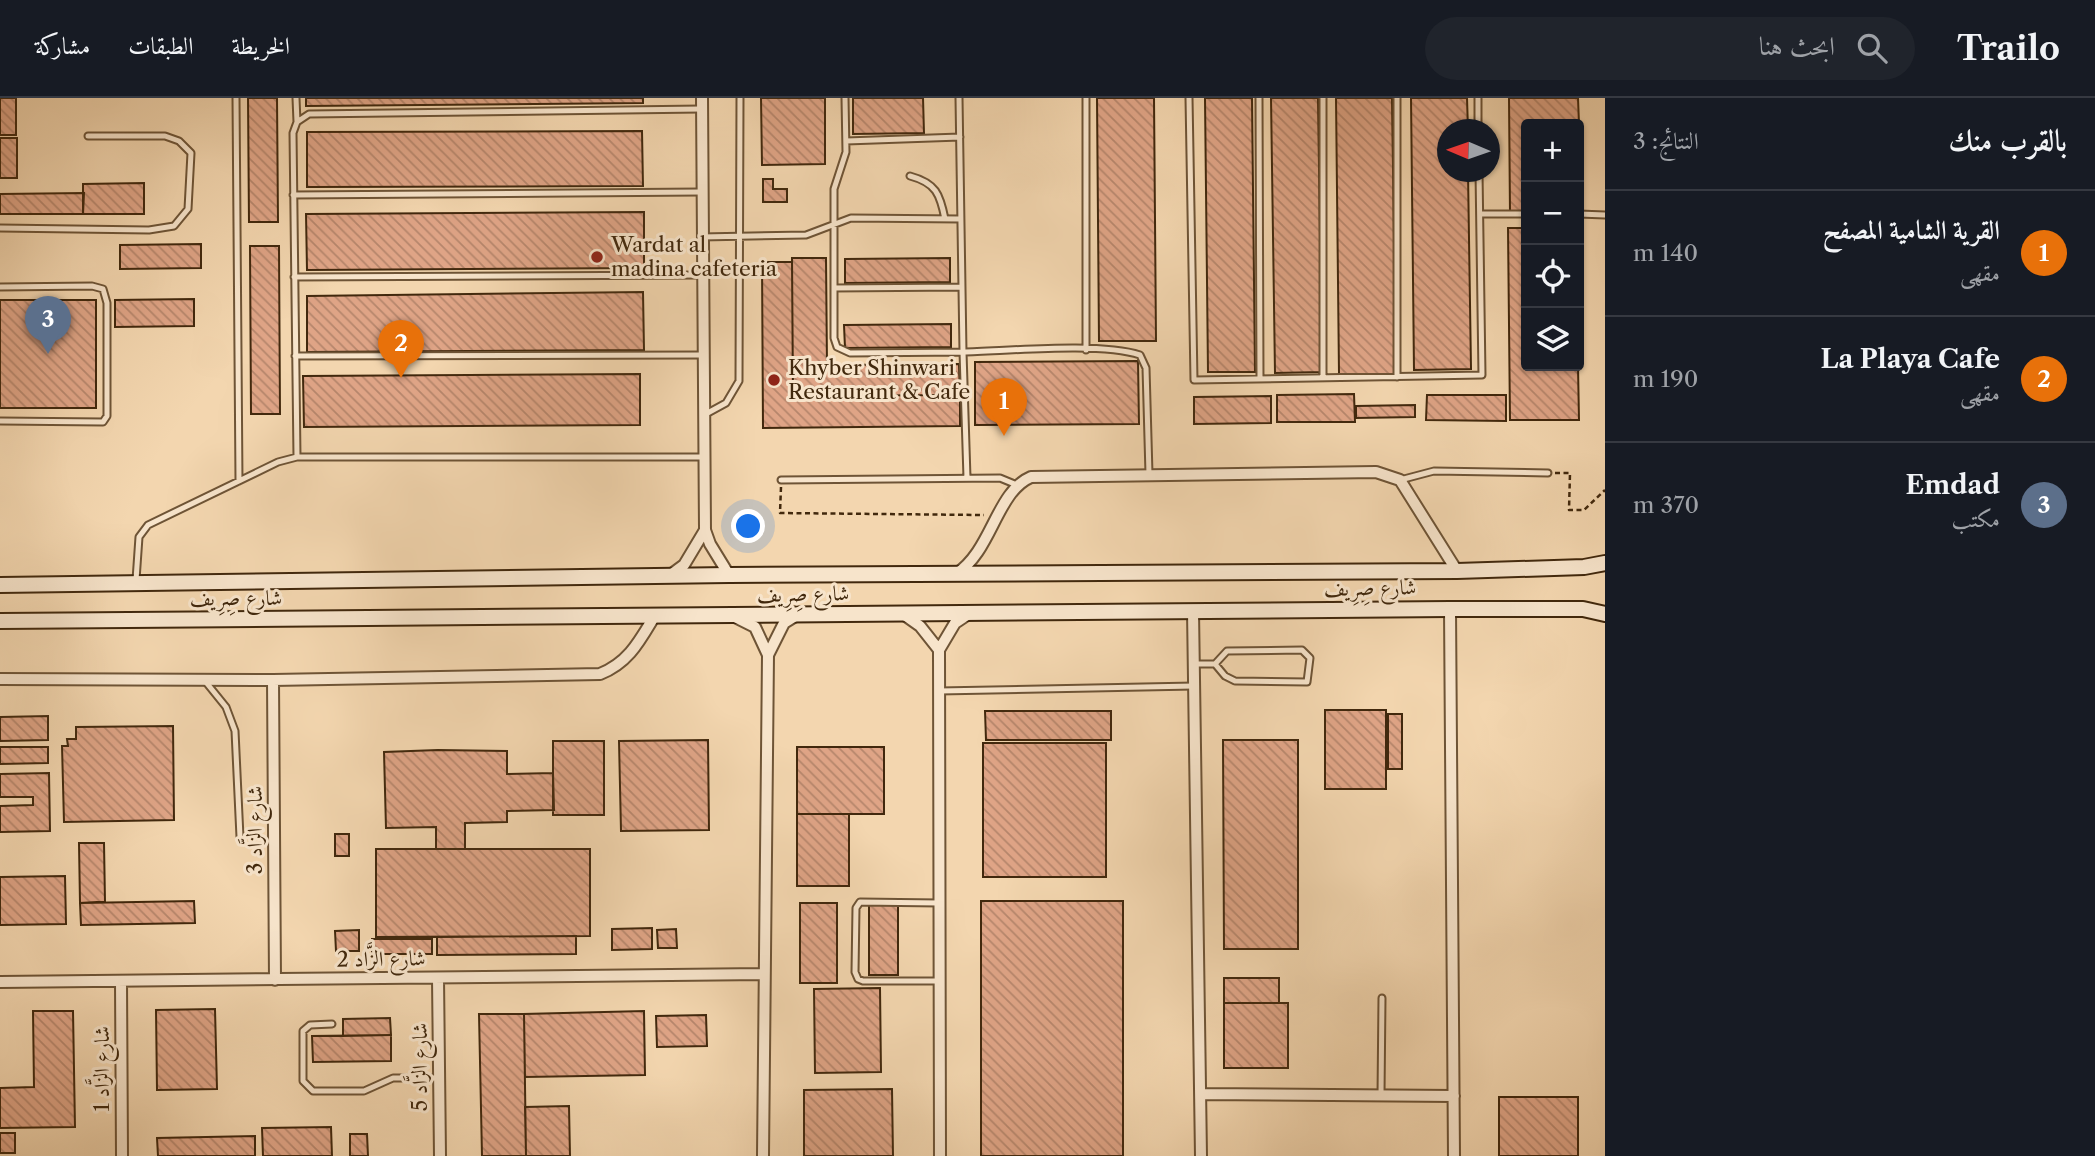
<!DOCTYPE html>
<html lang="ar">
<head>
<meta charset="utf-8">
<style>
  :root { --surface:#171b24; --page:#20242c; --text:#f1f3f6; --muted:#9ea1a6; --line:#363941; --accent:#c59692 }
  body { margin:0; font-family:"Libre Caslon Text",Amiri,serif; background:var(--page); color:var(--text); direction:rtl }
  .controls { position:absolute; right:21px; top:21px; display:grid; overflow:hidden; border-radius:7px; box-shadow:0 2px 5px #0004 }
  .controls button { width:63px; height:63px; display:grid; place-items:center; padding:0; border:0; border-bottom:2px solid var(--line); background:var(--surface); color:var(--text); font:35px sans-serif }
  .compass { position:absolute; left:1437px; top:21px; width:63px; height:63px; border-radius:50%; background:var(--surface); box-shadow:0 2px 5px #0004; rotate:272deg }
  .you { position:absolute; left:749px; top:429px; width:24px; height:24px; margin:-18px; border:5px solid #fff; border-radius:50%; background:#1a73e8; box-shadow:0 0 0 10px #1a73e833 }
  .badge { display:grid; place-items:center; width:46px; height:46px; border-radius:50%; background:var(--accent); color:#fff; font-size:23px; font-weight:700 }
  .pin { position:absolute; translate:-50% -58px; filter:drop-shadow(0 2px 4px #0008) }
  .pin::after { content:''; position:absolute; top:37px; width:24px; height:21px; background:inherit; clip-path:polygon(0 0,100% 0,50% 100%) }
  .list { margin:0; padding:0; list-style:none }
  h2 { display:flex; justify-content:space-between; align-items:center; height:91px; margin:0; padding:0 28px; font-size:30px }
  h2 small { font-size:23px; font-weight:400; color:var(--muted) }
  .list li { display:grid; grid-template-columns:46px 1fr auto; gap:21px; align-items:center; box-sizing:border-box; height:126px; padding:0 28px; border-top:2px solid var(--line) }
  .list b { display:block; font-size:26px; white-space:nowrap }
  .list p { margin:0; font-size:23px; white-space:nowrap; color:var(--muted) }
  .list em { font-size:23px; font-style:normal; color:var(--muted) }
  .icon { flex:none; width:38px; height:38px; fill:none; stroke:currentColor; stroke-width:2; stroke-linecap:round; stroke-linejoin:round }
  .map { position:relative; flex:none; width:1605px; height:1058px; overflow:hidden; direction:ltr }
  header { display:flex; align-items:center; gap:42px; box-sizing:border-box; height:98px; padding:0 35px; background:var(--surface); border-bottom:2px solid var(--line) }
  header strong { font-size:33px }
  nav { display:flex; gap:38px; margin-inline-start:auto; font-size:24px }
  .search { width:490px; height:63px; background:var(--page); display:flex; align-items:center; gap:18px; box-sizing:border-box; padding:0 24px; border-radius:38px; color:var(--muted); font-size:26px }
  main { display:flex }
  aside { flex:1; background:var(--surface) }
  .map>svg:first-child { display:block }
  .building { fill:url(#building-back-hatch); stroke:#41280d; stroke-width:2 }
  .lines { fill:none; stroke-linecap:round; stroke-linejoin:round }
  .service-casing { stroke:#6e5436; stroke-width:9 }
  .minor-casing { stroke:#6e5436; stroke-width:14 }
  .secondary-casing { stroke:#41280d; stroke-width:18 }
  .path { stroke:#41280d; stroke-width:2.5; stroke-dasharray:5 3.5; stroke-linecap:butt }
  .service { stroke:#f7e4cb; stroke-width:5 }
  .minor { stroke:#f7e4cb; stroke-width:10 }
  .secondary { stroke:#f7e4cb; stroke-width:14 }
  .poi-dot { fill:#8f2418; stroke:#f7e4cb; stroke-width:2.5 }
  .labels { text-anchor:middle; stroke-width:6; stroke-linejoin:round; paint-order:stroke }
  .poi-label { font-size:21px; fill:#41280d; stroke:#f7e4cb; text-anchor:start }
  .street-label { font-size:21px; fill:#41280d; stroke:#f7e4cb }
</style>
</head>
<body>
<header>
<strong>Trailo</strong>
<div class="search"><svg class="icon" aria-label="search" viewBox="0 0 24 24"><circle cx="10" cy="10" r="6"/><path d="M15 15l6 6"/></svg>ابحث هنا</div>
<nav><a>الخريطة</a><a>الطبقات</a><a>مشاركة</a></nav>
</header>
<main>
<aside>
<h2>بالقرب منك<small>النتائج: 3</small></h2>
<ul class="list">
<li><span class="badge" style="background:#e8710a">1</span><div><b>القرية الشامية المصفح</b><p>مقهى</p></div><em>140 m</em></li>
<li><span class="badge" style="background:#e8710a">2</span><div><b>La Playa Cafe</b><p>مقهى</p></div><em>190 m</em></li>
<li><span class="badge" style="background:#5c6f8a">3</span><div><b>Emdad</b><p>مكتب</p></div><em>370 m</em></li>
</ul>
</aside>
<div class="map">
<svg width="1605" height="1058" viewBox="0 0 1605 1058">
  <defs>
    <pattern id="building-back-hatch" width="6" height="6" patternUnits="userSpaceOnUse" patternTransform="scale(1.75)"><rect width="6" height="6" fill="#dfa486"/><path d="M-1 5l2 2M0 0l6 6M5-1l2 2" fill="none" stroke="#b6866c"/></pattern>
  </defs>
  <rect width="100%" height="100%" fill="#f3d6af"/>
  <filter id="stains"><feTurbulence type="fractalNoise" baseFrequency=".00286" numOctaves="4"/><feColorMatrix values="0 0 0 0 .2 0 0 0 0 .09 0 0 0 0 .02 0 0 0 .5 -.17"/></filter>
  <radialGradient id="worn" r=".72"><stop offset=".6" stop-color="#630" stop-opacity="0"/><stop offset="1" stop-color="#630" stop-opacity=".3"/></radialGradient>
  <path class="building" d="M0,0H16V37H0Z
    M248,0H277L278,124H249Z
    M306,0H643V5L306,8Z
    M761,0H825V66L762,67Z
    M853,0H923L924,35L853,36Z
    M1097,0H1154L1156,243H1099Z
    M1205,0H1252L1255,274H1208Z
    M1271,0H1318L1322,274L1275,275Z
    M1336,0H1392L1396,276H1339Z
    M1411,0H1467L1468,32H1448V74H1468L1471,271L1414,272Z
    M1509,0H1578L1579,26H1526V115H1510Z
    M642,33L643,88L307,89V34Z
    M0,40H17V80H0Z
    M763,81H773V91H787V104H763Z
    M144,85V116H83V86Z
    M84,95L83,116H0V96Z
    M644,114V170L307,172L306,116Z
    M1508,130H1526V268H1578L1579,322H1510Z
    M201,146V170L120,171V147Z
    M250,148H279L280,316H251Z
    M792,160H826L827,267L959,266L960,297L793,298Z
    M950,160V184L845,185V161Z
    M762,164H792L793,298L960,297V328L763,330Z
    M643,194L644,252L307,254V198Z
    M194,201V228L115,229V202Z
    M0,202H96V310H0Z
    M951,226V249L845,250L844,227Z
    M1138,263L1139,326L975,327V264Z
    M640,276V327L304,329L303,278Z
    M1354,296L1355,324H1277V297Z
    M1427,297H1506V323L1426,322Z
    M1271,298V325L1194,326V299Z
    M1415,307V319L1356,320V308Z
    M1325,612H1386V691H1325Z
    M985,613H1111V642H986Z
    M1388,616H1402V671H1388Z
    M48,618V642L0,643V619Z
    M173,628L174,722L64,724L62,648H68L67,641H76V629Z
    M708,642L709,732L621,733L619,643Z
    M1223,642H1298V851H1224Z
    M553,643H604V717H553Z
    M983,645H1106V779H983Z
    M0,649H48V665L0,666Z
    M797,649H884V716H797Z
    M438,652L507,653V676L553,675L554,712L507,713V724L465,725V751H436V729L386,730L384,654Z
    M49,675L50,733L0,734V708L33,707V699H0V676Z
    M797,716H849V788H797Z
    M335,736H349V758H335Z
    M79,745H104L105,804L80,805Z
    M376,751H590V838L376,839Z
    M65,778L66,826L0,827V779Z
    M194,803L195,825L81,827L80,805Z
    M981,803H1123V1058H981Z
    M800,805H837V885H800Z
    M869,805H898V877H869Z
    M652,830V851L612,852V831Z
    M676,831L677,850H658L657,832Z
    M359,832V853H336L335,833Z
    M576,838V856L437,857V839Z
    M372,841H432V856H372Z
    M1224,880H1279V905H1224Z
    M880,890L881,974L815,975L814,891Z
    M1224,905H1288V970H1224Z
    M215,911L217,991L157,992L156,912Z
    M33,913H73L75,1029L0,1030V990L34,989Z
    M644,913L645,977L525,979L524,916Z
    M479,916H524L526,1058H482Z
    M706,917L707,948L657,949L656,918Z
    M390,920L391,937L343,938V921Z
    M391,937V963L313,964L312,938Z
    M892,991L893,1058H804V992Z
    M1499,999H1578V1058H1499Z
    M569,1008L570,1058H526L525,1009Z
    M331,1029L332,1058H263L262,1030Z
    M0,1035H15V1055H0Z
    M350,1036H367L368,1058H350Z
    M255,1038V1058H158L157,1040Z"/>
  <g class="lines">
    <g class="service-casing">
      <path id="service" d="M236,0L239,383
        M296,0L297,24
        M845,0L846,54L834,91V240L837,249L850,255L963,254L959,0
        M1189,0L1194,282L1482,277L1479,74
        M1259,0L1260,281
        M1323,0V280
        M1397,0V279
        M1478,0V32
        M846,43L960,39
        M910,78C936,85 940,96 945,121
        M293,97L701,94
        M1480,116H1526
        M1579,116L1605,117
        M0,130L149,132L174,128L188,111L191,55L179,43L165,38H88
        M701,139L806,137L851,120L960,121
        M294,179L702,177
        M0,189L92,188L103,191L107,205V318L103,324L0,323
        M834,190L961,189
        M1086,252V0
        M295,258L703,257
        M704,317L726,305L739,283L740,0
        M297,359L293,35L297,24L309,16L701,11
        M967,380L963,254C1008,253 1100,244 1140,257L1146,270L1149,376
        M781,382L1000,380L1017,387
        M1400,382L1434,373L1548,375
        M136,482L139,439L148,427L278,364L297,359H705
        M1194,566H1215L1227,553L1302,552L1310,560L1307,584L1235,583L1225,578L1215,566
        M205,583L226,609L235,633L240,739
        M939,593L1194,588
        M939,805L860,804L856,810L855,874L858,881L863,883H939
        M332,926L310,927L303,933V983L313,993H364L393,980H439
        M1381,997L1382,900"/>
    </g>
    <g class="minor-casing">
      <path id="minor" d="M702,0L705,432L710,446L729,477
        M956,476C992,453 996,394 1031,379L1376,374L1400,382L1457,473
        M669,478L684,467L705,432
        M1450,511L1454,1058
        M1193,513L1201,1058
        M903,516L920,528L939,552
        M733,518L755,529L768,557L763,1058
        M768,557L784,525L797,517
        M0,581L273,582L600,576C628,565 639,544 654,519
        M273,582L275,882
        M438,880L440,1058
        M121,883L122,1058
        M0,884L763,876
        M1201,996L1454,998
        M940,1058L939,552L955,525L970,515"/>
    </g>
    <g class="secondary-casing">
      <path id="secondary" d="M0,487L729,477L1457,473L1584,469L1605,465
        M0,523L1450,511H1583L1605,516"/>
    </g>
    <path class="path" d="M1555,375H1570L1569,412H1584L1605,392
      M781,389L780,415L984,417"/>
    <use href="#service" class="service"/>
    <use href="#minor" class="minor"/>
    <use href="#secondary" class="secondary"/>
  </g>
  <g class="poi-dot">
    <circle cx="597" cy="159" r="7"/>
    <circle cx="774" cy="282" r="7"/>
  </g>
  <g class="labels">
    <g class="poi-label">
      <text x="611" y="154">Wardat al<tspan x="611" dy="24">madina cafeteria</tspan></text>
      <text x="788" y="277">Khyber Shinwari<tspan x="788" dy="24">Restaurant &amp; Cafe</tspan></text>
    </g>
    <g class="street-label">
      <text transform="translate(1370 490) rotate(-1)" y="7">شارع صِرِيف</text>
      <text transform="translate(803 496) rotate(-1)" y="7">شارع صِرِيف</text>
      <text x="236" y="507">شارع صِرِيف</text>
      <text transform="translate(255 732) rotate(-90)" y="7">شارع الزَّاد 3</text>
      <text transform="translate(381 861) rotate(-1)" y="7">شارع الزَّاد 2</text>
      <text transform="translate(420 969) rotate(-90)" y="7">شارع الزَّاد 5</text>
      <text transform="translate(102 971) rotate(-90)" y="7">شارع الزَّاد 1</text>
    </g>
  </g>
  <rect width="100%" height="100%" filter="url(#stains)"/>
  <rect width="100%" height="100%" fill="url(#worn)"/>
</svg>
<div class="controls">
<button>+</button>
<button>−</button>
<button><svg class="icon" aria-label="locate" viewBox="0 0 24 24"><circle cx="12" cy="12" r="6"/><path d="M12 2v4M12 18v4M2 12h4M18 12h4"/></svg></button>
<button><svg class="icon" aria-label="layers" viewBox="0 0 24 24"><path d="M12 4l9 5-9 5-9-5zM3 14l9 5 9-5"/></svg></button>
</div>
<svg class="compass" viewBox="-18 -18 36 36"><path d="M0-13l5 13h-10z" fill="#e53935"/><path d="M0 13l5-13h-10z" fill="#9ea1a6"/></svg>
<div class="you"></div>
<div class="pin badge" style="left:1004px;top:338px;background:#e8710a">1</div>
<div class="pin badge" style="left:401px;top:280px;background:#e8710a">2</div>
<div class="pin badge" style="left:48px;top:256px;background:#5c6f8a">3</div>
</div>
</main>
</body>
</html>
